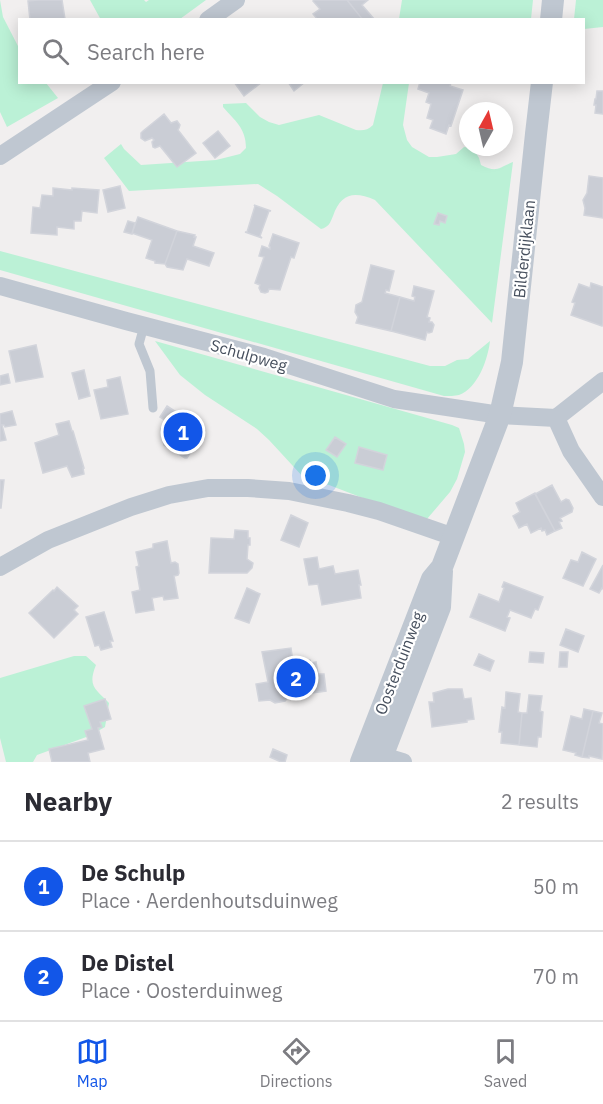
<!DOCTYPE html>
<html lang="en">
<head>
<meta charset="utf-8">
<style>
  :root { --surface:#fff; --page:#f2f2f3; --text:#2b2b33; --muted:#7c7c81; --line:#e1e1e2; --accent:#1256e8 }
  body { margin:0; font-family:"IBM Plex Sans",sans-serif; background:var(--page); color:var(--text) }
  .compass { position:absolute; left:459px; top:102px; width:54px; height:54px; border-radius:50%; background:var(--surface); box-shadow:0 3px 15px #0003; rotate:8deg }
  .you { position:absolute; left:316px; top:476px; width:21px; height:21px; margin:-15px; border:4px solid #fff; border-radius:50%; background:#1a73e8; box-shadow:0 0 0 9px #1a73e833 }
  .badge { display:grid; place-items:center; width:39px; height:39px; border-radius:50%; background:var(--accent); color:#fff; font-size:20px; font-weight:700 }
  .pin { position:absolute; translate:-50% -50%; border:3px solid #fff; box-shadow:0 2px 6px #0006 }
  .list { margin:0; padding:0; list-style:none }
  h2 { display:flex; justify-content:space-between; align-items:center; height:78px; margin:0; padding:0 24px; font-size:26px }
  h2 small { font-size:20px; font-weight:400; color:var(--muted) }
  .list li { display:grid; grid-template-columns:39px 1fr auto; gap:18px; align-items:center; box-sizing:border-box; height:90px; padding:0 24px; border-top:2px solid var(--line) }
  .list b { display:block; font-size:22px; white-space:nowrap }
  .list p { margin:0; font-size:20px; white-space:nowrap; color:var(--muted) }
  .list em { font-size:20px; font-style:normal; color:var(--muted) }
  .icon { flex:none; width:33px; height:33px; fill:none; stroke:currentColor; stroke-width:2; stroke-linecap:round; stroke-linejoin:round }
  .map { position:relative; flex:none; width:603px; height:762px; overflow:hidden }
  .search { position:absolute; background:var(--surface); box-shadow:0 3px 15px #0003; left:18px; right:18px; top:18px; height:66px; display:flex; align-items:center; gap:15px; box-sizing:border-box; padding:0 21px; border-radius:0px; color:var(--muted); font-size:22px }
  .sheet { height:258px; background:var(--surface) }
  nav { display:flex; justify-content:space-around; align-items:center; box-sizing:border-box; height:84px; border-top:2px solid var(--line); background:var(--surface); font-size:16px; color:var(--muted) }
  nav a { display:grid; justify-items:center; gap:3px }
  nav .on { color:var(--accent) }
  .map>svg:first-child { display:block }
  .green { fill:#bbf1d6 }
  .building { fill:#cacdd5; stroke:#d2d4db; stroke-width:1.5 }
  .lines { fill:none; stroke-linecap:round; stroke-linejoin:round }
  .service { stroke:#bfc7d1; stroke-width:9 }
  .minor { stroke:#bfc7d1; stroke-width:18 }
  .tertiary { stroke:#bfc7d1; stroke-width:22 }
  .labels { text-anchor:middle; stroke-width:4.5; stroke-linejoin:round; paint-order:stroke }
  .street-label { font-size:16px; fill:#464f5d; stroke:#fff }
</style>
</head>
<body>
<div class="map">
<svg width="603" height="762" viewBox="0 0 603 762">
  <rect width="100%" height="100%" fill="#f1efef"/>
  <path class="green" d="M0,0L3,17L19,48L20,82L46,83L58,98L7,127L0,112Z
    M90,0H144L146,2L149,0H206L180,19L101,20Z
    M402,0H533L531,19H399Z
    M576,0H603V27L584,29V20L574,19Z
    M383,83H409L403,125L407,140L412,147L429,157H437L456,154L464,147L473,148L479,158L481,165C497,173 498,168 513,162L492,323L375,200C354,191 341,193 333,216C330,223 329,227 321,229L277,196L258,184L129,191L104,158L121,144L124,149L141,165L216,160L240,154L246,148C246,128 235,121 223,107V104L246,103L260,117L269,122L279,125L319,115L356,130C363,131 368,130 373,125Z
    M0,251L430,366H445L457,360L468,359L490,341C488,359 478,388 459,395C455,396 449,396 444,396L0,270Z
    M155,341L452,425L459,428L464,444L465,452L457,479L450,492L427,519L368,500L329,485L304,478L269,440L257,429L205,395L180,375Z
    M74,656H86L96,665C87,687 96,689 109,703L105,727L89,736L37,755L33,762H6L0,738V678Z"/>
  <path class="building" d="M38,0H62L65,19L30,20L28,1Z
    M314,0H347L363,20H318L313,14L320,9L313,1Z
    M347,0H368L362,5L374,19L363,20Z
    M234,82H262L244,96Z
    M288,82H305L294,91Z
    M420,82H451L450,86L463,90L451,126L449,125L446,134L430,128L433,120L427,118L431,104L426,102L429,93L418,89Z
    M597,91H603V114L595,113L596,105H594L595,99H596Z
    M164,114L171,123L177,121L180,125L179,128L178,130L196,153L177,167L160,146L155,148L153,147L152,142L154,140L152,138L145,141L141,138V133L143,131Z
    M218,131L230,146L215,158L203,143Z
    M589,176L603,178V218L584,215L585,208L583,200L587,193Z
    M120,186L125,208L108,212L103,190Z
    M53,188L72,190V188L99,190L97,213L82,211L81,221H74V229L57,227V235L31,233L33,207L40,208L42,195L53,196Z
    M254,205L271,211H269L260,236L262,238L245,232H247L255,206Z
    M438,213L447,216L445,223L440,221L439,225L434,224Z
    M138,217L177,231L165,264L155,263V261L146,258L152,240L132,233Z
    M128,221L135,223L132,234L124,232Z
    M177,231L195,235L194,237H196L193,246L214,253L209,266L187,259L183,270L167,267L165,264Z
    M273,234L299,243L294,258L291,257L280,290L269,289L268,292L265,293L261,292L259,288L260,285L255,283L264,257L259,256L262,246L270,249V247L269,246Z
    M371,265L394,271L389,291L386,290L385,293L400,297L391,331L356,323L358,317L355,312L356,305L362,302Z
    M591,283L603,287V323L602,326L571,315L575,303L572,302L579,284L590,288Z
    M414,286L434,291L427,317L430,318L429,322H432L434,325L432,332L429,333L427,332L425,340L391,331L400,297L414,301L415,297L412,296Z
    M36,345L43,377L16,382L9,351Z
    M84,370L90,396L79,399L72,373Z
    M8,374L10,383L0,385V376Z
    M120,377L128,414L101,419L94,390L108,387L107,380Z
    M167,406L205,431L203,434L204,439L200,443L196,444L187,458H185L164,445L161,429L166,421L160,417Z
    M12,411L16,425L5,427L4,425H2L6,440L0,441V414Z
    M69,421L72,431H73L84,468H83L84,474L72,477L67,466L43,473L35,443L59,435L56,424Z
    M335,437L346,444L337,457L326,450Z
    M359,447L387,455L383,470L355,463Z
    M0,480H4L1,508H0Z
    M552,485L561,502L566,499L569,500L573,508L572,512L560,518L562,521L559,522L562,528L555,531L535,494Z
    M535,493L555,531L547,535L545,530L542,531L541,528L531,533L527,524L519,528L513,516L520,512L516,503Z
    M291,515L308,523L299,547L281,540Z
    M235,530L248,531V538H250V545H248L247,559L253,563L252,568L247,573H209L211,538L234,539Z
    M167,541L171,563L175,562L178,564L179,573L178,575L174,576L178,598L164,600L163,596L152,598L154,610L136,613L132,592L140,590L136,567L139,566L136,552L153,548V544Z
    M582,552L596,559L583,586L563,578L571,560L578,562Z
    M317,557L319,569L333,566L335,574L358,570L361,585H359L361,598L322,605L318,584L309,585L304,559Z
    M603,565V589L602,588L599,593L590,589Z
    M504,582L543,597L538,610L535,609L531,618L510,610L507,617L510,618L505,631L470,617L479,594L499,602L504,588L502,587Z
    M57,587L78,606L74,610L78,614L54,638L29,613L53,590L54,591Z
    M247,588L260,594L249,623L235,618Z
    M104,612L113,641H110L112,647L101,650L99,645L95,646L86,617Z
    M566,629L584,636L578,652L560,645Z
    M291,648L293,662L310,660L311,663L316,662L318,674H324L326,691L289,696L285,701L275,703L270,700L259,701L256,684L268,682L262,652Z
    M530,652L544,653L543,663L529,662Z
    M560,652H568L567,667H559Z
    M479,654L494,661L490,671L474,665Z
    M448,689H462L464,699L471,698L474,719L467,720V722L432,727L429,702H434L433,693Z
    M506,692L520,694L518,712L522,713L519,745L501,743L502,732H499L502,707L505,708Z
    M529,695L542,696L540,711L543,712L541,737H538L537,747L519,745L522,713H527Z
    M105,699L111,719L100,722L102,727L98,728L104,749L88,753L90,762H52L49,749L88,740L85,731L92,729L84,706Z
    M584,709L593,711L582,757L575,755L576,753L563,750L571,716L582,719Z
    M593,711L602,713L599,723L603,724L602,759L589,756V758L582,757Z
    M273,749L287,755L285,762H281L270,757Z"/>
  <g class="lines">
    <path class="service" d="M144,326L139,344L150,371L153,408"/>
    <path class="minor" d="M208,20L236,0
      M0,156L112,82
      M0,286L126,321L264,357L394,399L500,415L556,418
      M556,418L571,451L603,497
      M556,418L603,381
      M0,567L48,540L131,507L169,495L208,488H248L289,491L348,503L379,511L454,537
      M383,756L403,762"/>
    <path class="tertiary" d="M551,20L553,0
      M361,762L432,579L442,567L500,415L512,362L536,134L542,82
      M380,762L440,607L442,571"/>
  </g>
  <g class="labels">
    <g class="street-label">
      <text transform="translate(524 249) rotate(-84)" y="6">Bilderdijklaan</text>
      <text transform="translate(249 355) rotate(16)" y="6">Schulpweg</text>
      <text transform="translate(399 663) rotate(-69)" y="6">Oosterduinweg</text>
    </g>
  </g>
</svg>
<svg class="compass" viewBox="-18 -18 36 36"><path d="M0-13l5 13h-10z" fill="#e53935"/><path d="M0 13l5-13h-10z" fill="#7c7c81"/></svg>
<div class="you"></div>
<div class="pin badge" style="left:183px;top:432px">1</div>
<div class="pin badge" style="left:296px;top:678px">2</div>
<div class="search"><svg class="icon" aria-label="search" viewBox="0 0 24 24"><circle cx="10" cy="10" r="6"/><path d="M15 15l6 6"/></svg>Search here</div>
</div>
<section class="sheet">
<h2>Nearby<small>2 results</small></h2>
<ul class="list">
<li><span class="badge">1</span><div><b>De Schulp</b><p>Place · Aerdenhoutsduinweg</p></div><em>50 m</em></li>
<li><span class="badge">2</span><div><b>De Distel</b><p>Place · Oosterduinweg</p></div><em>70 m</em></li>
</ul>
</section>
<nav>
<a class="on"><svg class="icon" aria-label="map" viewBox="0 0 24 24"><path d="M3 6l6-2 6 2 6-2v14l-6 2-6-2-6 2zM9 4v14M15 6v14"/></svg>Map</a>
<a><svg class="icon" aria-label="directions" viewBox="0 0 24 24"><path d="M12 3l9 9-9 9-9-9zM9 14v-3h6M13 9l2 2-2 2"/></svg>Directions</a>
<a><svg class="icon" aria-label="saved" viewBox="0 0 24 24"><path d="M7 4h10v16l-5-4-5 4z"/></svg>Saved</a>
</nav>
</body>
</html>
